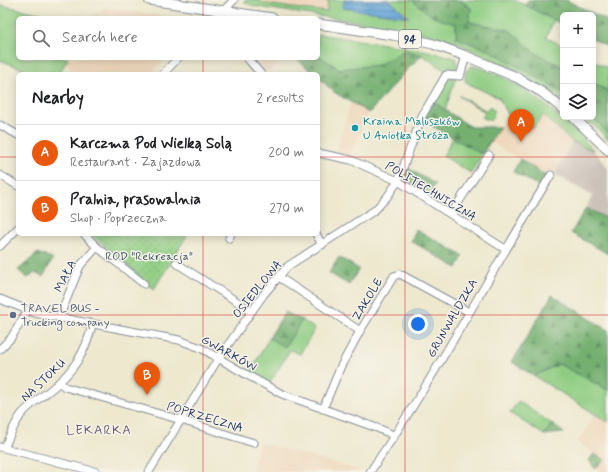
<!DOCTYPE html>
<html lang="en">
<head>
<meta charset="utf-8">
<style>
  :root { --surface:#fff; --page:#f6f6f6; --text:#202124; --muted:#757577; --line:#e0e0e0; --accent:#ea580c }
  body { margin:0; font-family:Mynerve,sans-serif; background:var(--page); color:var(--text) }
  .controls { position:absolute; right:12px; top:12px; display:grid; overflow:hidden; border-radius:6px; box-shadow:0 2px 10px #0003 }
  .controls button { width:36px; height:36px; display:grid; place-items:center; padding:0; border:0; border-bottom:1px solid var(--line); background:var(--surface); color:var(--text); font:20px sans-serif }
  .you { position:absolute; left:418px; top:324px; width:14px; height:14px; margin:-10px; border:3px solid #fff; border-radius:50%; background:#1a73e8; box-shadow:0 0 0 6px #1a73e833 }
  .badge { display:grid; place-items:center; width:26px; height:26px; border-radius:50%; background:var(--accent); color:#fff; font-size:13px; font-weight:700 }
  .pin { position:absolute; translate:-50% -33px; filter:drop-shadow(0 1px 2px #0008) }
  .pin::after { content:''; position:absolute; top:21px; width:14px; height:12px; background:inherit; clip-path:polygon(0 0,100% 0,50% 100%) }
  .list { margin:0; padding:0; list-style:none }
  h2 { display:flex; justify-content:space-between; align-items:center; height:52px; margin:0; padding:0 16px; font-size:17px }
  h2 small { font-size:13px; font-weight:400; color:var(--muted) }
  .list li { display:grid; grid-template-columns:26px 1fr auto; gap:12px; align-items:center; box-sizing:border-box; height:56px; padding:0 16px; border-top:1px solid var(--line) }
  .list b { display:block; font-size:15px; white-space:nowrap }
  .list p { margin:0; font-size:13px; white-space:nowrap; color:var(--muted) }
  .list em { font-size:13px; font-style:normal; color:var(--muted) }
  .icon { flex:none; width:22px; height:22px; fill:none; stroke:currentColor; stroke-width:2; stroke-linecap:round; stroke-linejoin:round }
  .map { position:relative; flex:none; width:608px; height:472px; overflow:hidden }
  .search { position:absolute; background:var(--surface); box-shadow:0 2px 10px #0003; left:16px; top:16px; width:304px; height:44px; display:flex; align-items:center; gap:10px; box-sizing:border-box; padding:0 14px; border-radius:6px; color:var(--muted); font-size:15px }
  .panel { position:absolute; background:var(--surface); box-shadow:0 2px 10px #0003; left:16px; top:72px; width:304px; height:164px; border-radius:6px }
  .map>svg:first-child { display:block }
  .built { fill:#eed7bb }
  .industrial { fill:#ccc2b9 }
  .grass { fill:#90cd83; stroke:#567e70 }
  .forest { fill:url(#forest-firs); stroke:#487068 }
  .garden { fill:url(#garden-dots); stroke:#567e70 }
  .water { fill:url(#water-rules); stroke:#406a9a }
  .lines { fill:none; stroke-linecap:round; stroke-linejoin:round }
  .minor-casing { stroke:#848c96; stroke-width:9 }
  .major-casing { stroke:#848c96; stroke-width:11 }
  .minor { stroke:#fff; stroke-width:7 }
  .major { stroke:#fff; stroke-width:9 }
  .grid { fill:none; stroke:#d62828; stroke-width:1; stroke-opacity:0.55 }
  .culture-dot { fill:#0f9aa8; stroke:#f7f3e8; stroke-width:1.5 }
  .service-dot { fill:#5c6f8a; stroke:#f7f3e8; stroke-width:1.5 }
  .labels { text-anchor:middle; stroke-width:3; stroke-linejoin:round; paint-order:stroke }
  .shield { fill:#f7f3e8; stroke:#5d6a87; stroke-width:1 }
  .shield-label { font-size:11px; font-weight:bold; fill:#1b2f5e }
  .culture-label { font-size:12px; fill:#0d838f; stroke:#f7f3e8; text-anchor:start }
  .street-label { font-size:12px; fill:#1b2f5e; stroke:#f7f3e8 }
  .park-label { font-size:12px; fill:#385667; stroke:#f7f3e8 }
  .service-label { font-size:12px; fill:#4e5e75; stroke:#f7f3e8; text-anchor:start }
  .neighbourhood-label { font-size:13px; letter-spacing:1px; fill:#645a71; stroke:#f7f3e8 }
</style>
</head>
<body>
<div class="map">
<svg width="608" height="472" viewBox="0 0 608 472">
  <defs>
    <pattern id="forest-firs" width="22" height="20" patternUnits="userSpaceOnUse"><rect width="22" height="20" fill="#74b071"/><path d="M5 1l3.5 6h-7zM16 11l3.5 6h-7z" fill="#5e9060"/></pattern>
    <pattern id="garden-dots" width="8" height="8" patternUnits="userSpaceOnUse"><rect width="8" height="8" fill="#90cd83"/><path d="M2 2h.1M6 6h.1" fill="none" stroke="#7cb074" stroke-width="1.8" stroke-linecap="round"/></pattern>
    <pattern id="water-rules" width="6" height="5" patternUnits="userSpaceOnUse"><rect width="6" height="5" fill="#65a4d7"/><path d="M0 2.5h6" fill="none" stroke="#5286b2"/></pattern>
  </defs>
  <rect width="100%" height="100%" fill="#f7f3e8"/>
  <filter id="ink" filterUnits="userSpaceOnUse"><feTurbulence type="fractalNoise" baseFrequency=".025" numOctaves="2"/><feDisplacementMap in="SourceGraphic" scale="8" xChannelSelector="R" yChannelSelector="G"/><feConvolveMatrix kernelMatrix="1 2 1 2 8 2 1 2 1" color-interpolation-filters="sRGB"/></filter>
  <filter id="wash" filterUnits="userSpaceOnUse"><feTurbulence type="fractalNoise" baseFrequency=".012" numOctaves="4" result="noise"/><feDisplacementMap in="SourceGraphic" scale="16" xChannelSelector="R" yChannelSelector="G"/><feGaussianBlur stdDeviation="0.9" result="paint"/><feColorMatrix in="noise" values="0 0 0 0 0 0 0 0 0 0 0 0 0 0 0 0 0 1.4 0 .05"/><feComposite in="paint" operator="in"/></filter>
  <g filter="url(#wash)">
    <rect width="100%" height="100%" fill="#ede8ce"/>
    <path class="built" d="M257,0H328L327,12L276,5L260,3Z
      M103,7L174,18H94L95,13L102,14Z
      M68,58H166L151,74H77L64,63Z
      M253,58H286L267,72Z
      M351,102L369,113L350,155L336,152Z
      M508,114L533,129L542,115L572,142L555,174L550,171L546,176L491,142Z
      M595,415L608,422V472H599L595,469L605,460L594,454L578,442Z
      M259,442L365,472H251Z"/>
    <path class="industrial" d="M572,142L594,151L608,168V219L586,208L592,196L555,174Z"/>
    <path class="grass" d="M245,0H257C264,6 315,10 327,12L328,0H412L433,17L456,24L457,38L489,50L551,85L563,93V101L520,72L452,41L426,34L386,26L257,7L245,3Z
      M460,0H515L554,20L546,37L563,46V67L535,53L509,30L469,22L471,8Z
      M0,5L61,18H18V58H68L59,74H36L0,60Z
      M318,34L419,49L456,58L457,71H445L422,55L406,50L378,65L339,69L318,55Z
      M593,61L608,68V91L593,83Z
      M472,66C513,74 568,120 594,151L572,142L543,115L533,129L508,114L499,98L469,84L465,81V72Z
      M453,77L456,78L445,110L433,102L447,80Z
      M459,96L487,111L490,106L494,111L493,116L490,120L482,118L485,112Z
      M583,117H592L608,133V140L600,131Z
      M453,138L482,154L471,173L443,156Z
      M302,320L315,329L300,354L290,350L269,384L250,373L269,338L285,347Z
      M559,364L608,390V422L534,376Z
      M518,401L552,424L544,435L510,413Z"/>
    <path class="forest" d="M412,0H460L471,8L469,22L509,30L535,53L563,67V93L551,85L489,50L456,38V24L433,17Z
      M528,0H566L608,21V47L593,39V15H563V25L525,5Z
      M406,50L422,55L402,75L369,113L334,92L318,77V74H314L296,58H318V55L339,69L378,65Z
      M593,83L608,91V133L592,117H593Z
      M433,102L471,127H500L482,154L423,121Z
      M520,159L546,176L540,187L513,172Z
      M406,167L435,184L430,194L403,178Z
      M586,208L608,219V254L571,233Z
      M416,229L463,256L457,268L411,241Z
      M38,253L53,259L43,277L35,273L27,278L18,270Z
      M339,257L359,269L349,285L329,273Z
      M552,295L608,330V390L559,364L534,376L512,362Z
      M285,312L302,320L285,347L269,338Z
      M552,424L564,433L544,435Z
      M594,454L605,460L595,469L589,460Z"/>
    <path class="garden" d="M91,234H188L154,289Z"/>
    <path class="water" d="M345,0H389L409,17L342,8Z"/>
  </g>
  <g filter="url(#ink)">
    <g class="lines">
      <g class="minor-casing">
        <path id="minor" d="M216,18L234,0
          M247,58L261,74
          M163,74L178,58
          M0,125L18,135
          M318,153L351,160L398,181L505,249
          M0,175L18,186
          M451,214L489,155
          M84,234L97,247L144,284
          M316,234L322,245
          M229,238L231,234
          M0,246L18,228
          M176,263L244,306L251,312
          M279,277L360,331
          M0,299L35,313L179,340L201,348L249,376L282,394L377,428L389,433L394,437
          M59,318L80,266L97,247
          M0,349L11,338L28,310
          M59,382L65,387L181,420L254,443
          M323,409L341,366L360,331L394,276L400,274L469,312
          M0,447L97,472
          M4,448C9,437 14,425 21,415C28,406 40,398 49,391C72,373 86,353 92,325
          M149,472L218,359L264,294L288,266L375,210L387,197L398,181L401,173L422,116L446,75L460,76L466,56
          M370,472C436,376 490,273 551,175"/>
      </g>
      <g class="major-casing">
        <path id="major" d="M149,0L273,18
          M318,24L393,35L433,44L466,56L516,77L543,93L563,109
          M573,117L608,150"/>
      </g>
      <use href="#minor" class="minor"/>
      <use href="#major" class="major"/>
    </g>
  </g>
  <path class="grid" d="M203,0V18M405,0V472M203,58V74M0,157H18M318,157H608M203,234V472M0,315H608"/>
  <circle class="culture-dot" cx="355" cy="128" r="4"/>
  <circle class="service-dot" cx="13" cy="315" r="4"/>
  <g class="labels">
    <rect class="shield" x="399" y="30" width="22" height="18" rx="3"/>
    <g class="shield-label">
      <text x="410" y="43">94</text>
    </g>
    <g class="culture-label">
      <text x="363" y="125">Kraina Maluszków<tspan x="363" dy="14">U Aniołka Stróża</tspan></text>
    </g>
    <g class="street-label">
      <text transform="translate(431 191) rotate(31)" y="4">POLITECHNICZNA</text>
      <text transform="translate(65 276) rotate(-64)" y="4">MAŁA</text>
      <text transform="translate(257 289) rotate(-51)" y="4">OSIEDLOWA</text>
      <text transform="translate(367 299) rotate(-59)" y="4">ZAKOLE</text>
      <text transform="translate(452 318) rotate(-60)" y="4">GRUNWALDZKA</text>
      <text transform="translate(229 353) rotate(29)" y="4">GWARKÓW</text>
      <text transform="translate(43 380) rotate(-43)" y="4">NA STOKU</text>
      <text transform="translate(205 417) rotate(17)" y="4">POPRZECZNA</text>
    </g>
    <g class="park-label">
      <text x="149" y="260">ROD "Rekreacja"</text>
    </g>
    <g class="service-label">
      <text x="21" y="312">TRAVEL BUS -<tspan x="21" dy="14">Trucking company</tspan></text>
    </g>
    <g class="neighbourhood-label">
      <text x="99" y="434">LEKARKA</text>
    </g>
  </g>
</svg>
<div class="controls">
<button>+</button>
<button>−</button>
<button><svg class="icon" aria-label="layers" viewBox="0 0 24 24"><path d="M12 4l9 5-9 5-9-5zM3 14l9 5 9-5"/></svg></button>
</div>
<div class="you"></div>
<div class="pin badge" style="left:521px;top:142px">A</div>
<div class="pin badge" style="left:147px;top:395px">B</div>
<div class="search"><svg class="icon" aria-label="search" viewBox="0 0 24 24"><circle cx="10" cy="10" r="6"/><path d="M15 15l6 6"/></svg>Search here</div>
<section class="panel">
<h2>Nearby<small>2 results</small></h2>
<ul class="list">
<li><span class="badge">A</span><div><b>Karczma Pod Wielką Solą</b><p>Restaurant · Zajazdowa</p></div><em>200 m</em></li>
<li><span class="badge">B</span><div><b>Pralnia, prasowalnia</b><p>Shop · Poprzeczna</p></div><em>270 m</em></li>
</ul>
</section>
</div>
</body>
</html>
